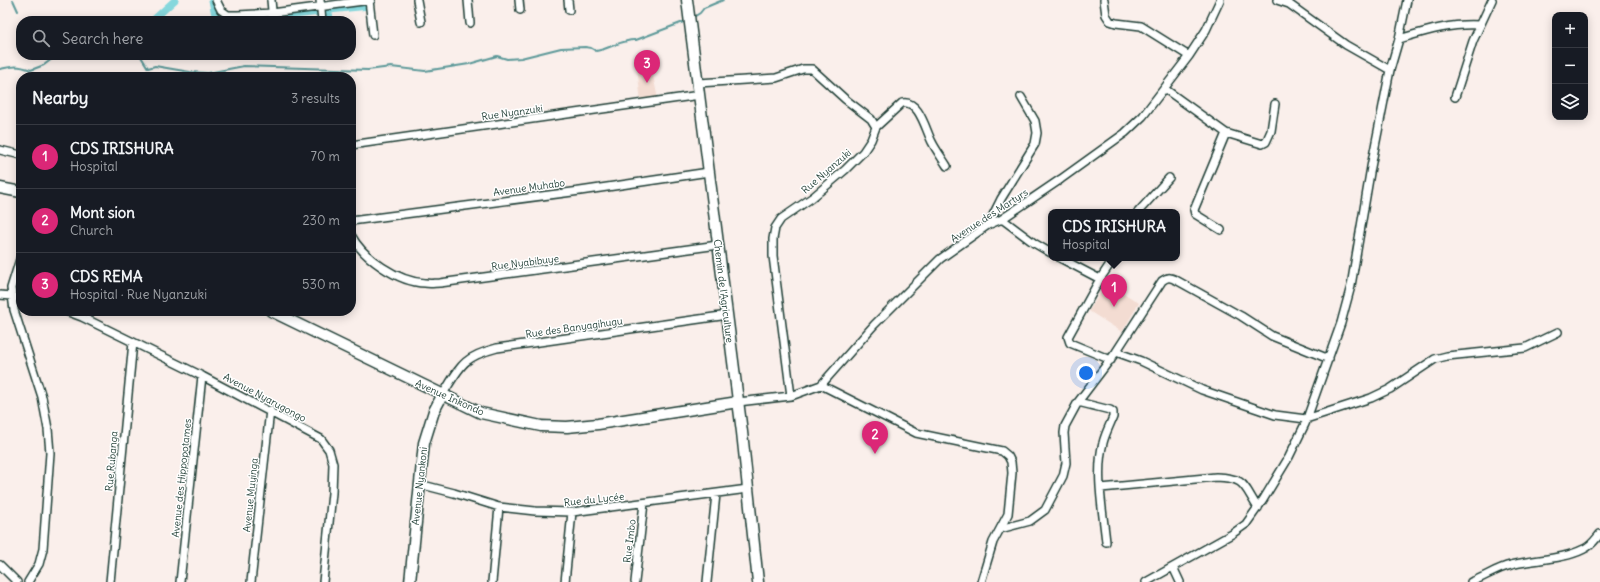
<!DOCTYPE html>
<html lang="en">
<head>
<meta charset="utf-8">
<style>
  :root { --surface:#171b24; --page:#242831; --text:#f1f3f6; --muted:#9ea1a6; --line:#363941; --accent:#db2777 }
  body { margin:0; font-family:Delius,sans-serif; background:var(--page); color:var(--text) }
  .controls { position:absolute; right:12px; top:12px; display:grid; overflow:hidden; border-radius:8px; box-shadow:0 2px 10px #0003 }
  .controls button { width:36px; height:36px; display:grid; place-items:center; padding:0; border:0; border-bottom:1px solid var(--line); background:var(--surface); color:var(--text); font:20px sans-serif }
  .you { position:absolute; left:1086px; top:373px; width:14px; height:14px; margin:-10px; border:3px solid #fff; border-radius:50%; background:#1a73e8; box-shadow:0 0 0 6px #1a73e833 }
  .badge { display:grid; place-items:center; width:26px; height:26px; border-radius:50%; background:var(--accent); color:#fff; font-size:13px; font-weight:700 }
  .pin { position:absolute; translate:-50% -33px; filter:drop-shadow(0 1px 2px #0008) }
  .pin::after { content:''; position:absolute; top:21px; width:14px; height:12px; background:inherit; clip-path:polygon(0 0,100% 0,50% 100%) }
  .popup { position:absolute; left:1048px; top:209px; width:132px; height:52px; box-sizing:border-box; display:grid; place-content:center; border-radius:8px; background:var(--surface); filter:drop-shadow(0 1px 3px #0005); font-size:13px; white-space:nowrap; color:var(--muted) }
  .popup b { font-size:15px; color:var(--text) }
  .popup::after { content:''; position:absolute; left:50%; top:100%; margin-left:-8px; border:8px solid transparent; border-top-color:var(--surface) }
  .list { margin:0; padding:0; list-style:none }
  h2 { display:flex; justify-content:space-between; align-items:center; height:52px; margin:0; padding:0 16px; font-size:17px }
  h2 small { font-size:13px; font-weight:400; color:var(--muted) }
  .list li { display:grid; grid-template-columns:26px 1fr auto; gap:12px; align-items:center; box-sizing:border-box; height:64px; padding:0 16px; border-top:1px solid var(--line) }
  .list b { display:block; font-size:15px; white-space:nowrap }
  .list p { margin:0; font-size:13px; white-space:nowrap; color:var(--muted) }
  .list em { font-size:13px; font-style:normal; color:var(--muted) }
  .icon { flex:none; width:22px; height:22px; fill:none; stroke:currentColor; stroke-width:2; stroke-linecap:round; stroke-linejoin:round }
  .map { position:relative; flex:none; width:1600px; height:582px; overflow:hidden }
  .search { position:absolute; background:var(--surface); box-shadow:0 2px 10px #0003; left:16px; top:16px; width:340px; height:44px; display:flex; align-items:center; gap:10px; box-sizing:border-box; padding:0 14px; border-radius:16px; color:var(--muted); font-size:15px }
  .panel { position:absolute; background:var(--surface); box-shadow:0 2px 10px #0003; left:16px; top:72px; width:340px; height:244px; border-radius:16px }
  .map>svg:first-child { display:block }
  .built { fill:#f3dcd2 }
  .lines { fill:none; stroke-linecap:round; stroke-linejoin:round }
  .stream { stroke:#5d9999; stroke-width:2 }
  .canal { stroke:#86d7dc; stroke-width:7 }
  .street-casing { stroke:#1f3d34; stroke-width:10 }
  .secondary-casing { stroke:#1f3d34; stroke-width:13 }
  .street { stroke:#fff; stroke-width:7 }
  .secondary { stroke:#fff; stroke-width:10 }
  .labels { text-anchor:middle; stroke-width:3; stroke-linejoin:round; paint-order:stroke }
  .street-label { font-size:10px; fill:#1f3d34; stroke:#fff }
</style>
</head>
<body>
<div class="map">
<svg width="1600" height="582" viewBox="0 0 1600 582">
  <rect width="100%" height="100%" fill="#faefeb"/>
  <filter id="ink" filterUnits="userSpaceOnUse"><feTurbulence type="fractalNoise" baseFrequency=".025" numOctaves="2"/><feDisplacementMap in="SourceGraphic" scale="8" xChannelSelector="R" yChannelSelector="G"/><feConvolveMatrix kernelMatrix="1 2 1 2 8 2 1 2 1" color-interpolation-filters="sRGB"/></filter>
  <g filter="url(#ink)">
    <path class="built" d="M651,66L658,99L641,102L637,67Z
      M1107,282L1139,303L1122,332L1089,311Z"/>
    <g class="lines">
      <path class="stream" d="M13,0L18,11
        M692,18L700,13L704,8L723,0
        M140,55L148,68L155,66L190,72L208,73L244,66L368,70L391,67L425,71L469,64L497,56L507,59L521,58L561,48L585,47L591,48L596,51C610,49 622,39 636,40L686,21
        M0,69C13,66 18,65 31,70L44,65L57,55"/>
      <path class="canal" d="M212,0L215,15L220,21
        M152,21L175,0
        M254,21L269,18
        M279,21V17L319,12
        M330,21L329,10L369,6"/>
      <g class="street-casing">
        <path id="street" d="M216,0L221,10L228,15H238L272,13L371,0
          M271,0L273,21
          M320,0L322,21
          M369,0L373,35
          M417,0L421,22
          M468,0L470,23
          M519,0L520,10
          M568,0L569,10
          M1104,0L1106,15L1110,21L1116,23L1141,26L1189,56
          M1277,0L1289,4L1346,45L1390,70
          M1399,39C1426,31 1451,23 1480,25
          M698,83L776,78L803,69H812L845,99L871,119L876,127
          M1165,89L1226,133L1262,144L1266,142L1271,131L1275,104
          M1455,97L1473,41L1492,0
          M351,145L700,95
          M0,150L21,155
          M1138,212L1169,178
          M1002,219L1034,243L1051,253
          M351,221L580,191L709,172
          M988,225L1001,199L1035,144L1037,133L1035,121L1021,97
          M1221,230L1195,214L1194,210L1226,133
          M351,235C363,258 398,282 425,283C430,284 435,283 440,283L718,245
          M21,256L11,288L14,310L42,397L48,429L50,453L43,549L39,564L28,582
          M1060,258L1100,279
          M0,295L12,296L21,298
          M66,311L82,317L202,376L321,439L329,450L333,464L332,493L323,582
          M1116,352L1141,361L1202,390L1275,415L1306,419L1371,398L1390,389L1435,359L1447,356L1525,348L1558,332
          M1111,360L1070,343L1068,337L1100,279L1114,258
          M821,385L916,433L1002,451L1008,456L1011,462L1012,473L1008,514L993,542L981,582
          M443,394C461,365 463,357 497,348L728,315
          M791,396L773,256V239L775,228L781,219L813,197L845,170L863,152L871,140L876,127L902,103C919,99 926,131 932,142C936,150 942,158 947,166
          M738,402L791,396L821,385L874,325L940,259L988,225L1002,219L1061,179L1125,133L1143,116L1189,56L1206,30L1220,0
          M1078,402L1110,410L1113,412V417C1110,425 1105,434 1103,443C1095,472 1103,512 1106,542
          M419,484L454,493L499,507L535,511L572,512L748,489
          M1101,488L1216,477C1246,478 1243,485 1258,508
          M1000,529L1030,521L1045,510L1063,476L1066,463L1064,433L1065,426L1078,402L1116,352L1162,281C1167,277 1170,277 1176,280L1241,316L1272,336L1329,359
          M0,565L17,582
          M1173,567L1180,582
          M110,582L133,342
          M180,582L202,376
          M251,582L270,410
          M492,582L499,507
          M565,582L572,512
          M635,582L644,503
          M707,582L716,494
          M1146,582L1232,534L1246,524L1263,500L1289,457L1305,424L1341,323L1351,286L1371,167L1390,70L1399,39L1407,0
          M1471,582C1485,577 1497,568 1511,565C1535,559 1562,560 1584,549C1591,546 1595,540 1600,534"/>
      </g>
      <g class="secondary-casing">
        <path id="secondary" d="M687,0L742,432L758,582
          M0,188L21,192
          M271,311L481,413L541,426L567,427L598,424L738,402
          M410,582L424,443L434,411L443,394"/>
      </g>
      <use href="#street" class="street"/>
      <use href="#secondary" class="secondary"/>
    </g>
  </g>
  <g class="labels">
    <g class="street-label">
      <text transform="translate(512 112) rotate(-8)" y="4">Rue Nyanzuki</text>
      <text transform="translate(826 171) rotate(-41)" y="4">Rue Nyanzuki</text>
      <text transform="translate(529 187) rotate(-8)" y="4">Avenue Muhabo</text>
      <text transform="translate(989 215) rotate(-33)" y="4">Avenue des Martyrs</text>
      <text transform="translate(525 262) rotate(-7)" y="4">Rue Nyabibuye</text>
      <text transform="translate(724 291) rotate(83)" y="4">Chemin de l'Agriculture</text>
      <text transform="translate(574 327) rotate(-8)" y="4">Rue des Banyagihugu</text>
      <text transform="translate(265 397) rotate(28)" y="4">Avenue Nyarugongo</text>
      <text transform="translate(450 397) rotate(24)" y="4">Avenue Inkondo</text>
      <text transform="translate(111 461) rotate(-85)" y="4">Rue Rubanga</text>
      <text transform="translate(181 478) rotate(-84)" y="4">Avenue des Hippopotames</text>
      <text transform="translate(419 486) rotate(-84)" y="4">Avenue Nyankoni</text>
      <text transform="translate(250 495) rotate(-84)" y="4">Avenue Muyinga</text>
      <text transform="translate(594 499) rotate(-6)" y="4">Rue du Lycée</text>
      <text transform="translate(629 541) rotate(-83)" y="4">Rue Imbo</text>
    </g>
  </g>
</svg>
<div class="controls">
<button>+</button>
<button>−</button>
<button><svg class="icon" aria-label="layers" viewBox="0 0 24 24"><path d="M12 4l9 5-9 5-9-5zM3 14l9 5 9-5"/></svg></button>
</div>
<div class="you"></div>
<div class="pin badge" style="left:1114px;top:307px">1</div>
<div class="popup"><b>CDS IRISHURA</b>Hospital</div>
<div class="pin badge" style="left:875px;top:454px">2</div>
<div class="pin badge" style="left:647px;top:83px">3</div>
<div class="search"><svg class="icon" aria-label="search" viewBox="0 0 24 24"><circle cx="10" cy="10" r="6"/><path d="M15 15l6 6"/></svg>Search here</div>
<section class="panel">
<h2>Nearby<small>3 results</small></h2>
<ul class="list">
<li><span class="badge">1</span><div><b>CDS IRISHURA</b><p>Hospital</p></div><em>70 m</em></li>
<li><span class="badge">2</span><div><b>Mont sion</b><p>Church</p></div><em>230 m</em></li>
<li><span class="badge">3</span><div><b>CDS REMA</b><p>Hospital · Rue Nyanzuki</p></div><em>530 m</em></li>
</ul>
</section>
</div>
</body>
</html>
